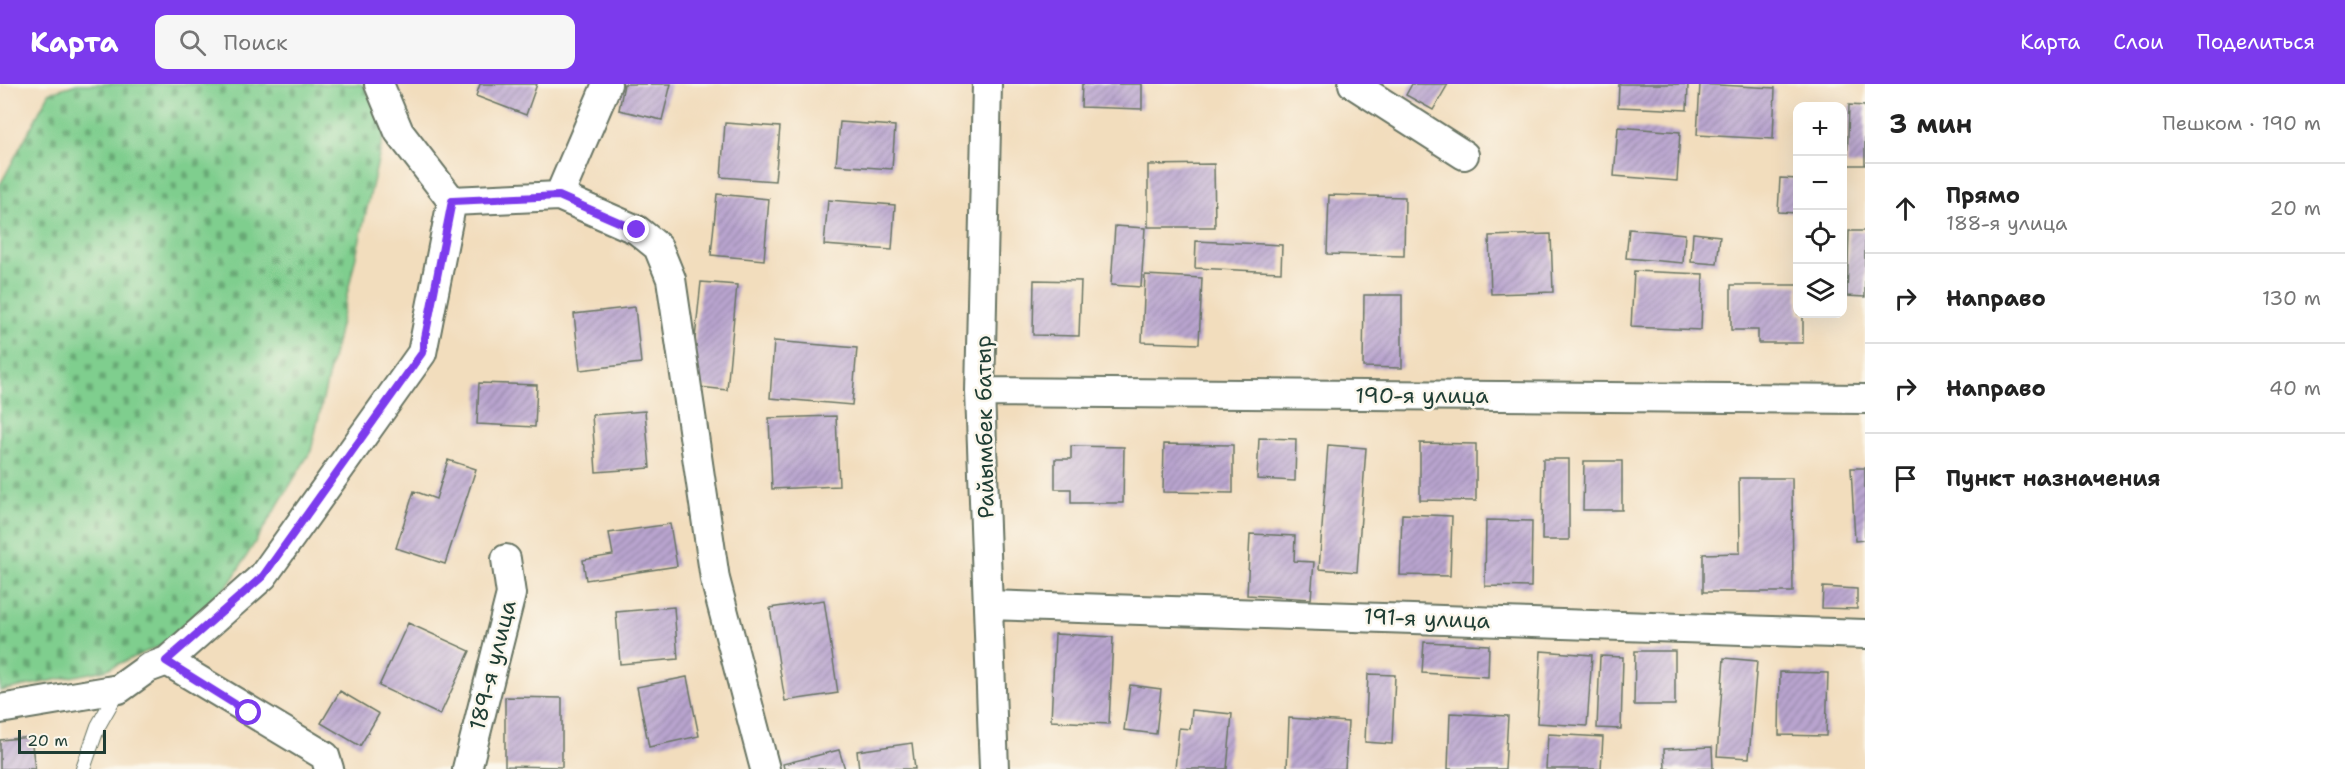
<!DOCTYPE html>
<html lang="ru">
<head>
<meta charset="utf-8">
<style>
  :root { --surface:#fff; --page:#f6f6f6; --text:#222; --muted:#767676; --line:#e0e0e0; --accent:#7c3aed }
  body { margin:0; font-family:"Shantell Sans",sans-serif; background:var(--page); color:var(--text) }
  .controls { position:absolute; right:18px; top:18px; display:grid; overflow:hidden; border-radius:12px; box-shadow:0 6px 24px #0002 }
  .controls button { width:54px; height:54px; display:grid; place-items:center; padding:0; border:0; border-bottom:2px solid var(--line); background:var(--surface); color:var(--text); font:30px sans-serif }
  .scale { position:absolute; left:18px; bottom:15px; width:88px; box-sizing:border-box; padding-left:6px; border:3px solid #1f3d34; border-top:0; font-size:16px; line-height:21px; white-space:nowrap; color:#1f3d34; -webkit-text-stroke:4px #fbf7ec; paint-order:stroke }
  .stop { position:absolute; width:18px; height:18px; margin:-14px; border:4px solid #7c3aed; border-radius:50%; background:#fff }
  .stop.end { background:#7c3aed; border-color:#fff; box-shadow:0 2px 6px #0008 }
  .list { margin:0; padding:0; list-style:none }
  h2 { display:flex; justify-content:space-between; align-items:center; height:78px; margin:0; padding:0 24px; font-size:26px }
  h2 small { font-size:20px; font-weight:400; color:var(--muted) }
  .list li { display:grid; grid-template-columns:39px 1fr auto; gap:18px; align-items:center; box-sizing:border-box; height:90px; padding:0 24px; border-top:2px solid var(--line) }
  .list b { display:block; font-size:22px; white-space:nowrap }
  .list p { margin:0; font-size:20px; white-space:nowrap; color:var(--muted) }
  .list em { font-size:20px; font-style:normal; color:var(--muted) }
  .icon { flex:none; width:33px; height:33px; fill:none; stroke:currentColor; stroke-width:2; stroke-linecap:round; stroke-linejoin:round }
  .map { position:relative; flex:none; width:1865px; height:685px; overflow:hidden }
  header { display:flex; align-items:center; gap:36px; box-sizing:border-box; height:84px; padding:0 30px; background:var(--accent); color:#fff }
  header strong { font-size:28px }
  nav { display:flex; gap:33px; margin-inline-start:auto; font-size:21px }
  .search { width:420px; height:54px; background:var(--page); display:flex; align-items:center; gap:15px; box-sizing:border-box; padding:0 21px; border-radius:12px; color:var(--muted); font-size:22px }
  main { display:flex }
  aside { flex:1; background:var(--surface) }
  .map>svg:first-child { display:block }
  .cemetery { fill:url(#cemetery-stones); stroke:#4f8661; stroke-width:1.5 }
  .building { fill:url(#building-hatch) }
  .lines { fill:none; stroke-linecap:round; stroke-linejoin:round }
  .service-casing { stroke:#697564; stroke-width:16 }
  .minor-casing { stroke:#697564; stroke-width:32 }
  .service { stroke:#fff; stroke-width:14 }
  .minor { stroke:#fff; stroke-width:28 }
  .route { stroke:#7c3aed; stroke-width:8 }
  .labels { text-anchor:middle; stroke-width:5; stroke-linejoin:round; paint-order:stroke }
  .street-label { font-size:22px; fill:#1f3d34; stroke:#fbf7ec }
</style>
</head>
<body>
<header>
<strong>Карта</strong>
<div class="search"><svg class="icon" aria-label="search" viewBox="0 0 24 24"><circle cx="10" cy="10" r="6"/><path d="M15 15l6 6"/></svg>Поиск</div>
<nav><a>Карта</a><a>Слои</a><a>Поделиться</a></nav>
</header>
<main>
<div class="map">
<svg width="1865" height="685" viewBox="0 0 1865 685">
  <defs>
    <pattern id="cemetery-stones" width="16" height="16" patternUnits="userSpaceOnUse" patternTransform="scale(1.5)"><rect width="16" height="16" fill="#7fce8e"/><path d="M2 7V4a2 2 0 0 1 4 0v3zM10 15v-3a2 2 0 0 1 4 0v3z" fill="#67a875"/></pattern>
    <pattern id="building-hatch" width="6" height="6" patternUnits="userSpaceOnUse" patternTransform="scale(1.5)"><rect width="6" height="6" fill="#b9a4cf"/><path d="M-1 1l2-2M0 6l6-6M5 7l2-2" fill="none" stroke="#9687a9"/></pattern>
  </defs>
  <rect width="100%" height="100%" fill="#fbf7ec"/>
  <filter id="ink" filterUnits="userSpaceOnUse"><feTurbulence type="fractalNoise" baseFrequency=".0167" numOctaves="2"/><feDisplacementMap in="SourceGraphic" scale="12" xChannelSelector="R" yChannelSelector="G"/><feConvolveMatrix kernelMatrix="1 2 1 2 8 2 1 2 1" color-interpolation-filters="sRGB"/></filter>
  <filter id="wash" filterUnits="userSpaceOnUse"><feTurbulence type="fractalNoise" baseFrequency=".008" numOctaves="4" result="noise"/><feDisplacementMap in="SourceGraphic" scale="24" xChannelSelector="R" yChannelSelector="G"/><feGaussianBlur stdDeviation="1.35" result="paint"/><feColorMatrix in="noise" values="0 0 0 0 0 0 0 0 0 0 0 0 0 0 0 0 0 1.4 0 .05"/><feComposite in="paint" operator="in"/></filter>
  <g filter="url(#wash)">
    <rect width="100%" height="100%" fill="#f2ddbd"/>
    <path class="cemetery" d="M77,0H358L365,2L385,46L311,367L230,499L164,560L105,586L0,607V101L50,8Z"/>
    <g id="blocks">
      <path class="building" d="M480,0H537L526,31L476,12Z
        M624,0H671L662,36L619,26Z
        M1082,0H1142V25L1081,23Z
        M1412,0H1448L1433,26L1406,11Z
        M1619,0H1688L1687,26L1618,23Z
        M1700,0L1775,4L1773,55L1697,51Z
        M1849,21L1865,22V81H1847Z
        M840,38L895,42L892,85L836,81Z
        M725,39L780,43L775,97L721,93Z
        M1618,43L1680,48L1677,97L1614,92Z
        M1214,80L1215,143H1148V81Z
        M1780,94L1798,95V129L1778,128Z
        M717,110L769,115L764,176L711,171Z
        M1329,111L1405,113L1404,172L1327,170Z
        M828,116L895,121L892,166L824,161Z
        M1115,142L1145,144L1141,203L1111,201Z
        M1629,145L1685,150L1683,179L1626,174Z
        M1849,147H1865V213L1847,212Z
        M1693,149L1720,152L1717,180L1691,178Z
        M1551,150L1553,208L1491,210L1489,152Z
        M1196,157L1282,161L1281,188L1195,184Z
        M1634,187L1703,190L1701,246L1631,243Z
        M1145,191L1202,194L1199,260L1142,258Z
        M1034,196L1081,197L1079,252L1033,251Z
        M701,198L737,201L727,306L690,302Z
        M1731,201H1798V230H1803V259H1758V246H1731Z
        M1364,211H1402V284L1363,283Z
        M635,223L641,279L580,286L574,230Z
        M774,257L857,264L852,321L770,314Z
        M479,299L537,301L535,343L477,340Z
        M645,327L650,384L596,388L592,331Z
        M836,332L839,402L772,405L769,334Z
        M1259,354L1296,355L1295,397L1257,395Z
        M1420,359L1476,360V417L1420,416Z
        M1164,360L1233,361V409L1163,408Z
        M1328,361L1366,364L1357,488L1319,485Z
        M1071,362L1124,363L1123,419H1071V405H1055V375H1071Z
        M1543,375H1569V456H1542Z
        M448,376L476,385L445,480L396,464L414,407L436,415Z
        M1584,377H1622V426H1583Z
        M1851,384H1865V456L1855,457Z
        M1739,394H1792L1793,508H1703V470L1740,469Z
        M1402,430L1452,432L1450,492L1400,491Z
        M1486,436L1532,437L1531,503L1485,502Z
        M670,440L677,482L586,496L583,476L613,471L609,449Z
        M1250,450L1295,452L1294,477L1314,478L1311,515L1247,511Z
        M1823,503L1857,505V525L1822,524Z
        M824,516L838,609L785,617L770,524Z
        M674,523L678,575L620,580L616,528Z
        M408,539L470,567L440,631L379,602Z
        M1055,550L1113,553L1109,640L1051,637Z
        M1424,558L1489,561L1488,593L1422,589Z
        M1541,567L1592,571L1587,642L1537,639Z
        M1635,567H1675V621H1634Z
        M1600,572L1623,573L1621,645L1597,644Z
        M1724,574L1757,577L1749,674L1717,672Z
        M1780,588L1828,589L1826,652L1779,651Z
        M1368,590L1395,591L1392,660L1365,658Z
        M687,593L699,652L649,663L637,603Z
        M1130,601L1161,605L1156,650L1124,646Z
        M340,607L379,630L360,662L321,639Z
        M505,613L562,614V683L505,682Z
        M1192,626L1232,630L1227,685H1175L1179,644L1190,645Z
        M1450,629L1508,632L1505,685H1448Z
        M1289,634L1348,638L1345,685H1287Z
        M1548,650L1603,653L1601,685H1546Z
        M31,653L35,685H0V656Z
        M912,659L915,685H859L857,667Z
        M1712,663L1713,685H1665L1664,665Z
        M839,666L845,685H784L783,680Z"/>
    </g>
  </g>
  <g filter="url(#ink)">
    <use href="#blocks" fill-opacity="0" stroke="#697564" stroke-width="1.5"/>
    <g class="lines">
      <g class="service-casing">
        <path id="service" d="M83,685L98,642L119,605"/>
      </g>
      <g class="minor-casing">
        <path id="minor" d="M987,0L980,308L994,685
          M1353,0L1464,71
          M559,112L607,0
          M452,117L559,112L637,146L658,163L671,195L715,495L765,685
          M980,308L1865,315
          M989,521L1865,550
          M167,577L325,672L329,685
          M0,625L119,605L148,584L167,577L263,492L422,269L452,117L399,48L379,0
          M467,685L511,510L506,475"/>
      </g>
      <use href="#service" class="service"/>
      <use href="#minor" class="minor"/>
    </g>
  </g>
  <g class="lines" filter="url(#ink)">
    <path class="route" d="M249,629L166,577L263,492L422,269L452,117L559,112L637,146"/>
  </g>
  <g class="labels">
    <g class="street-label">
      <text x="1422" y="319">190-я улица</text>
      <text transform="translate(984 343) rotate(-91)" y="8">Райымбек батыр</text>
      <text transform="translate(1427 534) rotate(2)" y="8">191-я улица</text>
      <text transform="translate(492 581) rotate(-76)" y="8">189-я улица</text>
    </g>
  </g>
</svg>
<div class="controls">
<button>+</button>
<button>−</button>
<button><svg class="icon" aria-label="locate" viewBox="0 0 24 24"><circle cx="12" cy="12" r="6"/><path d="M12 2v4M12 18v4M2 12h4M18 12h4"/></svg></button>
<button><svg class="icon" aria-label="layers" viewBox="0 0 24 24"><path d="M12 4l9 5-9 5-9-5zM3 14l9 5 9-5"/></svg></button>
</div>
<div class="scale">20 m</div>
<div class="stop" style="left:249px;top:629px"></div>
<div class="stop end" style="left:637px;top:146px"></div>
</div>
<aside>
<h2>3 мин<small>Пешком · 190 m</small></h2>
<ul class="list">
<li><svg class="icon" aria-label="ahead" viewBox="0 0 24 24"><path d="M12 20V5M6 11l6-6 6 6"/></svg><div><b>Прямо</b><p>188-я улица</p></div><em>20 m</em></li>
<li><svg class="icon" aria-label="right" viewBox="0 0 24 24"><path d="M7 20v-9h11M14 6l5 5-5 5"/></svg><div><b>Направо</b></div><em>130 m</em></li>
<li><svg class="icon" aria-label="right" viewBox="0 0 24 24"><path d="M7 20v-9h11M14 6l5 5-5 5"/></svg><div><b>Направо</b></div><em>40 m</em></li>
<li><svg class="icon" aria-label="arrive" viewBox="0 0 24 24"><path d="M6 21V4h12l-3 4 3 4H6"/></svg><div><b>Пункт назначения</b></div></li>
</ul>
</aside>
</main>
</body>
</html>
